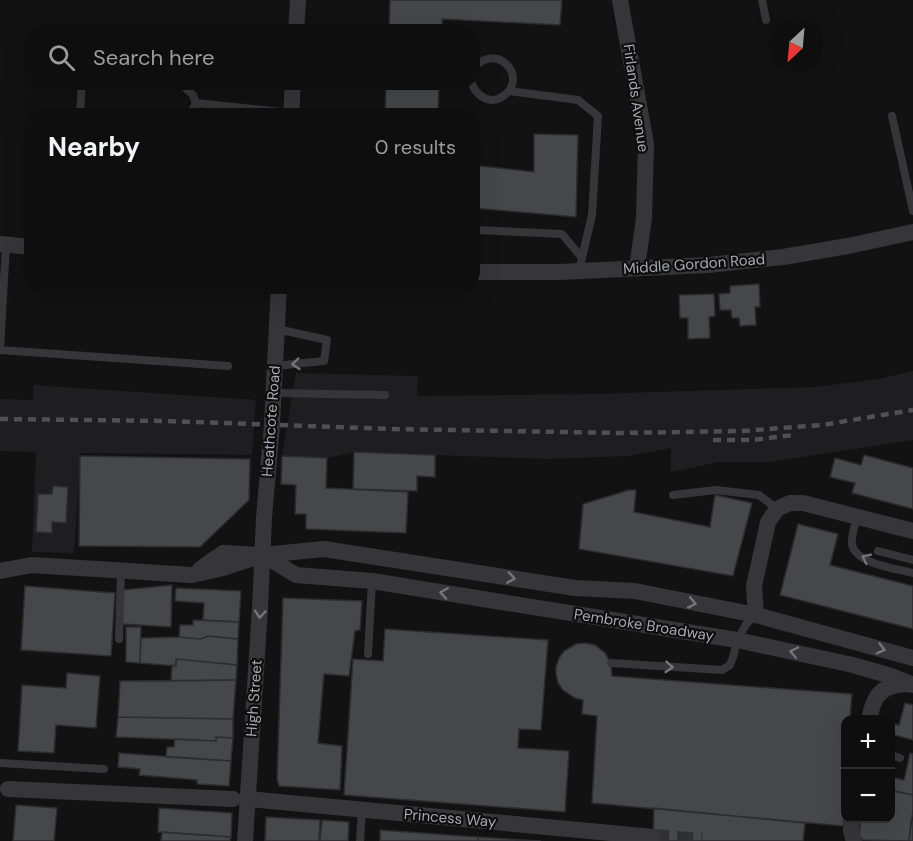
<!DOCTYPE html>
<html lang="en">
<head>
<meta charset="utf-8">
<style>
  :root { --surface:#0e0e0e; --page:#171717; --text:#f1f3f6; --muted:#9b9c9e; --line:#2e2e2e }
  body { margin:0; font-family:"DM Sans",sans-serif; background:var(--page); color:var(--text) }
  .controls { position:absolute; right:18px; bottom:18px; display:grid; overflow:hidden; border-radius:12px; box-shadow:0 6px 24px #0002 }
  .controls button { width:54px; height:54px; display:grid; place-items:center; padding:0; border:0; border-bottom:2px solid var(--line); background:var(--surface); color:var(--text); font:30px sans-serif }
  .compass { position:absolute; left:769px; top:18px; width:54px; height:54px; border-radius:50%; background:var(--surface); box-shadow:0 6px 24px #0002; rotate:206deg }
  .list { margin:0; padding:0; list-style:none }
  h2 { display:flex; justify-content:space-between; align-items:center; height:78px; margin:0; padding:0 24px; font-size:26px }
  h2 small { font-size:20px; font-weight:400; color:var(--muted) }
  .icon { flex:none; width:33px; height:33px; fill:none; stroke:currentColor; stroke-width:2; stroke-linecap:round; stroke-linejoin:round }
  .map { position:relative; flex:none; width:913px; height:841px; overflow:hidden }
  .search { position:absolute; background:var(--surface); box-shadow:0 6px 24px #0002; left:24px; top:24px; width:456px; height:66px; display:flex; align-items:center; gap:15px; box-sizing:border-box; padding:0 21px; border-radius:24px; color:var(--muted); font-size:22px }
  .panel { position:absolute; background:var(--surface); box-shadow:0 6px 24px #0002; left:24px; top:108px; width:456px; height:186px; border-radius:24px }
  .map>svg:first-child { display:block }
  .built { fill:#1e1e20 }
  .building { fill:#46474b; stroke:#2c2c2f; stroke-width:1.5 }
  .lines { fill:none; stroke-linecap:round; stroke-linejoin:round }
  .street-tunnel { stroke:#2f3033; stroke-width:16; stroke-dasharray:16 8; stroke-linecap:butt }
  .lane { stroke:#36363a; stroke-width:8 }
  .street { stroke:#36363a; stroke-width:16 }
  .rail { stroke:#4f5054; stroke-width:4.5; stroke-dasharray:8 6; stroke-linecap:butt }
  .oneway { stroke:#73757c }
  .labels { text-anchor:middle; stroke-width:4.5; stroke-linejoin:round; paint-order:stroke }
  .street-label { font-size:15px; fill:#a5a9b2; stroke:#0d0d0e }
</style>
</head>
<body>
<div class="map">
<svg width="913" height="841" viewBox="0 0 913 841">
  <rect width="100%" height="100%" fill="#121213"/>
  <path class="built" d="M913,371V440L769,462H719L671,472V448L629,456L546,459L354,452L327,458L282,456L296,373L418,376L417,396L594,394L815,387L879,379Z
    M34,385L256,400L252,455L81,453L74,553L32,552L36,452L0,451V399L33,400Z"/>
  <path class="building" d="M390,0H562L560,25L442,19V32H389Z
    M386,82H439L438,116H385Z
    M534,134L578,135L576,217L472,208V165L534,172Z
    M759,284L760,307H755L756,325L740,326L739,318H732L731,310H720L719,294L730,293V286Z
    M714,294L715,316L709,317L710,338L688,339V318H680L679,295Z
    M354,452L435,455V477L417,476V491L353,489Z
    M864,455L913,468V509L852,493L855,483L830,477L835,458L861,465Z
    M80,456L250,459L249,500L200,547L79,546Z
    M282,456L327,458L326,488L408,492L406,533L306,529V514H295L296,485L281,484Z
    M53,486L68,487L66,523L52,522V533L36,532L38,494H52Z
    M629,490H636L634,512L710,527L715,495L752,503L733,576L579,549L583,504Z
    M798,524L838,534L830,565L913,586V629L780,595Z
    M172,585L171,627L122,624L123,590Z
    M25,586L115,593L111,656L21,650Z
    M176,588L241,591L239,622L203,620L204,603L175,601Z
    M283,598L362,601L360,630L355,631L349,676L324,674L318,743L342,746L340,790L279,786L277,779Z
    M193,620L239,622L238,639L208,636L201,639L179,637L180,625H193Z
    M126,627H141L140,663L126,662Z
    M385,629L548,640L541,730L519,729L518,748L569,751L565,812L344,795L353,659L383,661Z
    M208,636L238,639L237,665L176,659V666L140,663L141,638L179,637L201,639Z
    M585,643L595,645L605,653L611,663L612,676L852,694L850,720H846V789L843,826L592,803L597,716L582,714L583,700L575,698L563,690L558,683L556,674V667L559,658L564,651L576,644Z
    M176,659L237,665L236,680L171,681L172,665L176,666Z
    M67,673L100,676L96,728L56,725L54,753L18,751L22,685L66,688Z
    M236,680L233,719L118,717L120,681Z
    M905,703L913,705V740L890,734V723L899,725Z
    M118,717L233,719V738L216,737V741L116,737Z
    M216,737L233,738L231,761L166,757L167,747H174L175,739L216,741Z
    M119,753L231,761L229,786L197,784V780L139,775L140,769L118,767Z
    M910,753L913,754V795L890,790V777L904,780Z
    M893,791L913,795V810L909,841L863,840L859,835L861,818H890V803H892Z
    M16,805L57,808L54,841H13Z
    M159,808L232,813L231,837L158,832Z
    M654,808L805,823L803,841H653Z
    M266,817L320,820L319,841H265Z
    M322,820L349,822L348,841H320Z
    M911,820L913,821V841H909Z
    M380,830L478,837V841H380Z
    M162,832L231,837L230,841H161Z
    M478,837L541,841H478Z"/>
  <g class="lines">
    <path class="street-tunnel" d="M653,837L702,841"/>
    <path class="lane" d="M762,0L766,20
      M179,82L193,95L196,103L189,116
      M471,82C475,92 481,99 492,100C498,100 504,96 508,92C526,69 490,42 472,71
      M509,91L578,100L598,116L592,215L579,271
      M196,103L292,113
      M80,116L82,82
      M892,116L913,211
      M477,230L562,234L582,258
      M0,349L6,245
      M0,350L228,366
      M275,366L324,361L327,340L277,329
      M274,393L385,395
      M673,495L716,490L759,495L777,509
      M857,517C855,525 851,536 852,544C855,564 897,569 913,573
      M878,551L913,560
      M119,639L121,571
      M368,654L372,581
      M611,663L722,670L730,665L734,654L737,640L747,623L756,615
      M890,755L900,758
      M0,763L104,769
      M845,793H846
      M360,841L362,810"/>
    <path class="street" d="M620,0L646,144L644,218L637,268
      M296,32L298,0
      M291,116L293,82
      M0,244L32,247
      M472,272H559L708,265L783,257L848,246L913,232
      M200,569L223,553L263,555L296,575L372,581L737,640L853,665L891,676L913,685
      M0,571L32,565L192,575L223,568L263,555L324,549L575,588L635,591L756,615L913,658
      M756,615L754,586L768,522L777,509L790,503H803L913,531
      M869,720C874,693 882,685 909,684
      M8,789L233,799
      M248,799L653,837
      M852,818L851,831L854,841
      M245,841L260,608L264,518L272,424L279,286"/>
    <path class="rail" d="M0,419L165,421L392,429L620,433L742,431L822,425L913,410
      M713,440H752L794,435"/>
  </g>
  <defs><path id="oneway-chevron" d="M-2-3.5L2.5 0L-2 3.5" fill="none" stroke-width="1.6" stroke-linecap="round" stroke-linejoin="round" transform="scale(1.5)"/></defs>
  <g class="oneway">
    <use href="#oneway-chevron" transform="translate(296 364) rotate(174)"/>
    <use href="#oneway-chevron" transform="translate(866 558) rotate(-154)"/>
    <use href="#oneway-chevron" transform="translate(511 578) rotate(9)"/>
    <use href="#oneway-chevron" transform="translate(444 593) rotate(-171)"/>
    <use href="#oneway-chevron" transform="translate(692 603) rotate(11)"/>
    <use href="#oneway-chevron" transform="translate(260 614) rotate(94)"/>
    <use href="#oneway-chevron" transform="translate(881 649) rotate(15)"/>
    <use href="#oneway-chevron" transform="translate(794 652) rotate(-168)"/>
    <use href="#oneway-chevron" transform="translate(669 667) rotate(4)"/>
  </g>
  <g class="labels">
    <g class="street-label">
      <text transform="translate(636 98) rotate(82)" y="5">Firlands Avenue</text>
      <text transform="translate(694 264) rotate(-4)" y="5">Middle Gordon Road</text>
      <text transform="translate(271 421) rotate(-86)" y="5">Heathcote Road</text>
      <text transform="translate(644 625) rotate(9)" y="5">Pembroke Broadway</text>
      <text transform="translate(254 698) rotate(-86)" y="5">High Street</text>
      <text transform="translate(450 818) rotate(5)" y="5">Princess Way</text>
    </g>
  </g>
</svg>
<div class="controls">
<button>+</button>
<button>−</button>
</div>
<svg class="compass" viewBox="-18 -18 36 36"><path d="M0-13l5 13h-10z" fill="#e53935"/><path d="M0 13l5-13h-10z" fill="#9b9c9e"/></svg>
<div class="search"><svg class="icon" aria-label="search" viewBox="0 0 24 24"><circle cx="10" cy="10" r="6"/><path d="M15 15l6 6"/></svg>Search here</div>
<section class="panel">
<h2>Nearby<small>0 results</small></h2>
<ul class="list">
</ul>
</section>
</div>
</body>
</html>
